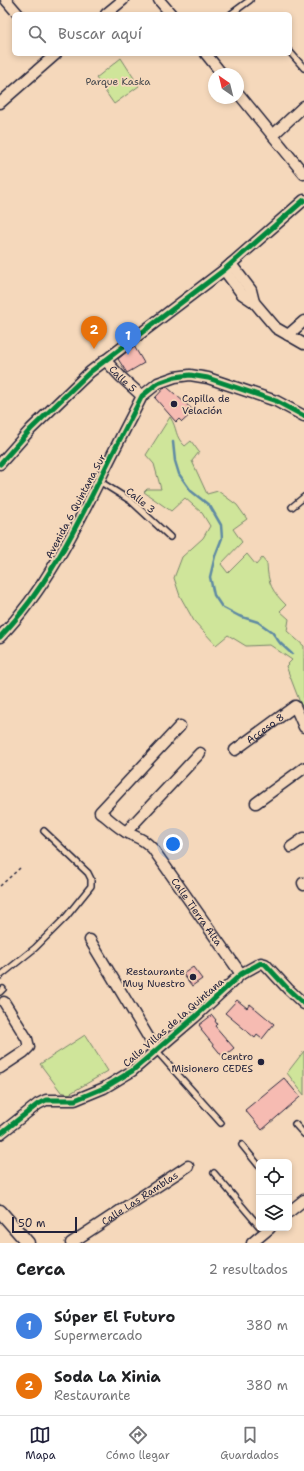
<!DOCTYPE html>
<html lang="es">
<head>
<meta charset="utf-8">
<style>
  :root { --surface:#fff; --page:#f2f2f2; --text:#202124; --muted:#757577; --line:#e0e0e0; --accent:#22223b }
  body { margin:0; font-family:"Shantell Sans",sans-serif; background:var(--page); color:var(--text) }
  .controls { position:absolute; right:12px; bottom:12px; display:grid; overflow:hidden; border-radius:6px; box-shadow:0 2px 6px #0003 }
  .controls button { width:36px; height:36px; display:grid; place-items:center; padding:0; border:0; border-bottom:1px solid var(--line); background:var(--surface); color:var(--text); font:20px sans-serif }
  .compass { position:absolute; left:208px; top:68px; width:36px; height:36px; border-radius:50%; background:var(--surface); box-shadow:0 2px 6px #0003; rotate:325deg }
  .scale { position:absolute; left:12px; bottom:10px; width:65px; box-sizing:border-box; padding-left:4px; border:2px solid #22223b; border-top:0; font-size:11px; line-height:14px; white-space:nowrap; color:#22223b; -webkit-text-stroke:3px #f5d8bb; paint-order:stroke }
  .you { position:absolute; left:173px; top:844px; width:14px; height:14px; margin:-10px; border:3px solid #fff; border-radius:50%; background:#1a73e8; box-shadow:0 0 0 6px #1a73e833 }
  .badge { display:grid; place-items:center; width:26px; height:26px; border-radius:50%; background:var(--accent); color:#fff; font-size:13px; font-weight:700 }
  .pin { position:absolute; translate:-50% -33px; filter:drop-shadow(0 1px 2px #0008) }
  .pin::after { content:''; position:absolute; top:21px; width:14px; height:12px; background:inherit; clip-path:polygon(0 0,100% 0,50% 100%) }
  .list { margin:0; padding:0; list-style:none }
  h2 { display:flex; justify-content:space-between; align-items:center; height:52px; margin:0; padding:0 16px; font-size:17px }
  h2 small { font-size:13px; font-weight:400; color:var(--muted) }
  .list li { display:grid; grid-template-columns:26px 1fr auto; gap:12px; align-items:center; box-sizing:border-box; height:60px; padding:0 16px; border-top:1px solid var(--line) }
  .list b { display:block; font-size:15px; white-space:nowrap }
  .list p { margin:0; font-size:13px; white-space:nowrap; color:var(--muted) }
  .list em { font-size:13px; font-style:normal; color:var(--muted) }
  .icon { flex:none; width:22px; height:22px; fill:none; stroke:currentColor; stroke-width:2; stroke-linecap:round; stroke-linejoin:round }
  .map { position:relative; flex:none; width:304px; height:1243px; overflow:hidden }
  .search { position:absolute; background:var(--surface); box-shadow:0 2px 6px #0003; left:12px; right:12px; top:12px; height:44px; display:flex; align-items:center; gap:10px; box-sizing:border-box; padding:0 14px; border-radius:6px; color:var(--muted); font-size:15px }
  .sheet { height:172px; background:var(--surface) }
  nav { display:flex; justify-content:space-around; align-items:center; box-sizing:border-box; height:56px; border-top:1px solid var(--line); background:var(--surface); font-size:11px; color:var(--muted) }
  nav a { display:grid; justify-items:center; gap:2px }
  nav .on { color:var(--accent) }
  .map>svg:first-child { display:block }
  .green { fill:#cfe59a; stroke:#78846a }
  .lines { fill:none; stroke-linecap:round; stroke-linejoin:round }
  .stream { stroke:#5f8aa3; stroke-width:2.5 }
  .building { fill:#f6bbb2; stroke:#22223b }
  .service-casing { stroke:#22223b; stroke-width:8 }
  .minor-casing { stroke:#22223b; stroke-width:13 }
  .tertiary-casing { stroke:#22223b; stroke-width:15 }
  .path { stroke:#22223b; stroke-width:1.5; stroke-dasharray:3 3; stroke-linecap:butt }
  .service { stroke:#f5d8bb; stroke-width:5 }
  .minor { stroke:#f5d8bb; stroke-width:10 }
  .tertiary { stroke:#f5d8bb; stroke-width:12 }
  .cycleway-casing { stroke:#f5d8bb; stroke-width:8 }
  .cycleway { stroke:#00873e; stroke-width:5 }
  .poi-dot { fill:#22223b; stroke:#f5d8bb; stroke-width:1.5 }
  .labels { text-anchor:middle; stroke-width:3.5; stroke-linejoin:round; paint-order:stroke }
  .park-label { font-size:10px; fill:#45494e; stroke:#f5d8bb }
  .street-label { font-size:10px; fill:#22223b; stroke:#f5d8bb }
  .poi-label { font-size:10px; fill:#22223b; stroke:#f5d8bb; text-anchor:end }
</style>
</head>
<body>
<div class="map">
<svg width="304" height="1243" viewBox="0 0 304 1243">
  <rect width="100%" height="100%" fill="#f5d8bb"/>
  <filter id="ink" filterUnits="userSpaceOnUse"><feTurbulence type="fractalNoise" baseFrequency=".025" numOctaves="2"/><feDisplacementMap in="SourceGraphic" scale="8" xChannelSelector="R" yChannelSelector="G"/><feConvolveMatrix kernelMatrix="1 2 1 2 8 2 1 2 1" color-interpolation-filters="sRGB"/></filter>
  <g filter="url(#ink)">
    <path class="green" d="M121,58L139,86L114,104L96,78Z
      M170,417C178,429 174,436 185,446L191,441L199,452L192,461L207,494L218,491L237,505L247,519L233,529L242,542L221,564L228,573L247,554L256,565L262,558L267,564C268,584 272,591 286,605L280,611L289,619L287,631L304,646V713L286,666L292,660L270,645L246,646L228,635L216,645L194,621L180,596L174,578L182,557L203,538L210,526L202,513L185,498L171,511L144,492L147,489H161L154,464L146,455Z
      M85,1035L108,1071L69,1094L61,1092L40,1064Z
      M304,1051V1095L287,1073Z"/>
    <g class="lines">
      <path class="stream" d="M173,442L175,461L179,474L191,491L210,506L221,525L222,538L215,556L210,577L214,595L222,607L239,616L258,622L272,632L280,643L292,654"/>
    </g>
    <path class="building" d="M134,346L144,363L127,373L118,359Z
      M165,387H167L194,411L182,422L179,419L176,422L155,398Z
      M193,967L202,979L192,986L183,974Z
      M237,1000L247,1008L250,1004L274,1024L262,1039L257,1035L255,1038L225,1013Z
      M212,1015L216,1020L215,1021L217,1024L215,1026L234,1048L223,1057L201,1030L202,1029L199,1025Z
      M284,1078L300,1097L262,1130L245,1110Z"/>
    <g class="lines">
      <g class="service-casing">
        <path id="service" d="M231,14L250,0
          M290,52L304,68
          M99,481L131,501L170,537
          M292,507L304,497
          M0,976L35,948L66,917L91,886V879L88,873L44,831
          M0,992L3,989
          M156,1050L221,1123
          M295,1124L304,1134
          M242,1145L259,1166
          M214,1173L259,1226"/>
      </g>
      <g class="minor-casing">
        <g id="minor">
          <path d="M6,0L18,14"/>
          <path d="M159,0L171,14"/>
          <path d="M106,14L123,0"/>
          <path d="M206,54L222,74"/>
          <path d="M238,93L304,174"/>
          <path d="M0,103L56,54"/>
          <path d="M273,135L304,106"/>
          <path d="M231,264L251,290L254,302"/>
          <path d="M224,270L242,294L254,302L276,328L304,344"/>
          <path d="M288,335L304,321"/>
          <path id="s1" d="M105,360L121,377L142,396"/>
          <path d="M0,464L31,429L90,372L224,270L304,200"/>
          <path d="M0,637C45,590 74,532 102,475C115,448 129,422 142,396L158,383L175,377L190,375L208,378L276,401L304,416"/>
          <path id="s2" d="M180,726L100,812C108,818 117,827 126,832C137,838 143,838 153,849L241,974"/>
          <path id="s3" d="M235,750L295,706L304,727"/>
          <path d="M256,803L304,768"/>
          <path d="M126,832L200,753"/>
          <path d="M291,847L304,838"/>
          <path d="M303,883L304,885"/>
          <path d="M90,940L156,1050"/>
          <path d="M0,1068L24,1052L29,1047L27,1039L4,1002"/>
          <path d="M0,1134L38,1104L46,1100H75L104,1088L132,1071L195,1017L241,974L261,963L265,964L288,989L304,1004"/>
          <path d="M289,1212L304,1200"/>
          <path id="s4" d="M71,1243L188,1166"/>
          <path d="M252,1243L270,1228"/>
        </g>
      </g>
      <g class="tertiary-casing">
        <path id="tertiary" d="M0,1211L28,1243"/>
      </g>
      <path class="path" d="M0,886L20,868"/>
      <use href="#service" class="service"/>
      <use href="#minor" class="minor"/>
      <use href="#tertiary" class="tertiary"/>
      <g class="cycleway-casing">
        <path id="cycleway" d="M0,464L31,429L90,372L224,270L304,200
          M0,637C45,590 74,532 102,475C115,448 129,422 142,396L158,383L175,377L190,375L208,378L276,401L304,416
          M0,1134L38,1104L46,1100H75L104,1088L132,1071L195,1017L241,974L261,963L265,964L288,989L304,1004"/>
      </g>
      <use href="#cycleway" class="cycleway"/>
    </g>
  </g>
  <g class="poi-dot">
    <circle cx="174" cy="404" r="4"/>
    <circle cx="193" cy="977" r="4"/>
    <circle cx="261" cy="1062" r="4"/>
  </g>
  <g class="labels">
    <g class="park-label">
      <text x="118" y="85">Parque Kaska</text>
    </g>
    <g class="street-label">
      <text dy="4" stroke="none"><textPath href="#s1" startOffset="26">Calle 5</textPath></text>
      <text transform="translate(141 500) rotate(39)" y="4">Calle 3</text>
      <text transform="translate(75 506) rotate(-62)" y="4">Avenida 6 Quintana Sur</text>
      <text dy="4" stroke="none"><textPath href="#s3" startOffset="37">Acceso 8</textPath></text>
      <text dy="4" stroke="none"><textPath href="#s2" startOffset="259">Calle Tierra Alta</textPath></text>
      <text transform="translate(173 1022) rotate(-41)" y="4">Calle Villas de la Quintana</text>
      <text dy="4" stroke="none"><textPath href="#s4" startOffset="82">Calle Las Ramblas</textPath></text>
    </g>
    <g class="poi-label">
      <text x="182" y="402" text-anchor="start">Capilla de<tspan x="182" dy="12">Velación</tspan></text>
      <text x="185" y="975">Restaurante<tspan x="185" dy="12">Muy Nuestro</tspan></text>
      <text x="253" y="1060">Centro<tspan x="253" dy="12">Misionero CEDES</tspan></text>
    </g>
  </g>
</svg>
<div class="controls">
<button><svg class="icon" aria-label="locate" viewBox="0 0 24 24"><circle cx="12" cy="12" r="6"/><path d="M12 2v4M12 18v4M2 12h4M18 12h4"/></svg></button>
<button><svg class="icon" aria-label="layers" viewBox="0 0 24 24"><path d="M12 4l9 5-9 5-9-5zM3 14l9 5 9-5"/></svg></button>
</div>
<svg class="compass" viewBox="-18 -18 36 36"><path d="M0-13l5 13h-10z" fill="#e53935"/><path d="M0 13l5-13h-10z" fill="#757577"/></svg>
<div class="scale">50 m</div>
<div class="you"></div>
<div class="pin badge" style="left:128px;top:355px;background:#3f7fe0">1</div>
<div class="pin badge" style="left:94px;top:349px;background:#e8710a">2</div>
<div class="search"><svg class="icon" aria-label="search" viewBox="0 0 24 24"><circle cx="10" cy="10" r="6"/><path d="M15 15l6 6"/></svg>Buscar aquí</div>
</div>
<section class="sheet">
<h2>Cerca<small>2 resultados</small></h2>
<ul class="list">
<li><span class="badge" style="background:#3f7fe0">1</span><div><b>Súper El Futuro</b><p>Supermercado</p></div><em>380 m</em></li>
<li><span class="badge" style="background:#e8710a">2</span><div><b>Soda La Xinia</b><p>Restaurante</p></div><em>380 m</em></li>
</ul>
</section>
<nav>
<a class="on"><svg class="icon" aria-label="map" viewBox="0 0 24 24"><path d="M3 6l6-2 6 2 6-2v14l-6 2-6-2-6 2zM9 4v14M15 6v14"/></svg>Mapa</a>
<a><svg class="icon" aria-label="directions" viewBox="0 0 24 24"><path d="M12 3l9 9-9 9-9-9zM9 14v-3h6M13 9l2 2-2 2"/></svg>Cómo llegar</a>
<a><svg class="icon" aria-label="saved" viewBox="0 0 24 24"><path d="M7 4h10v16l-5-4-5 4z"/></svg>Guardados</a>
</nav>
</body>
</html>
